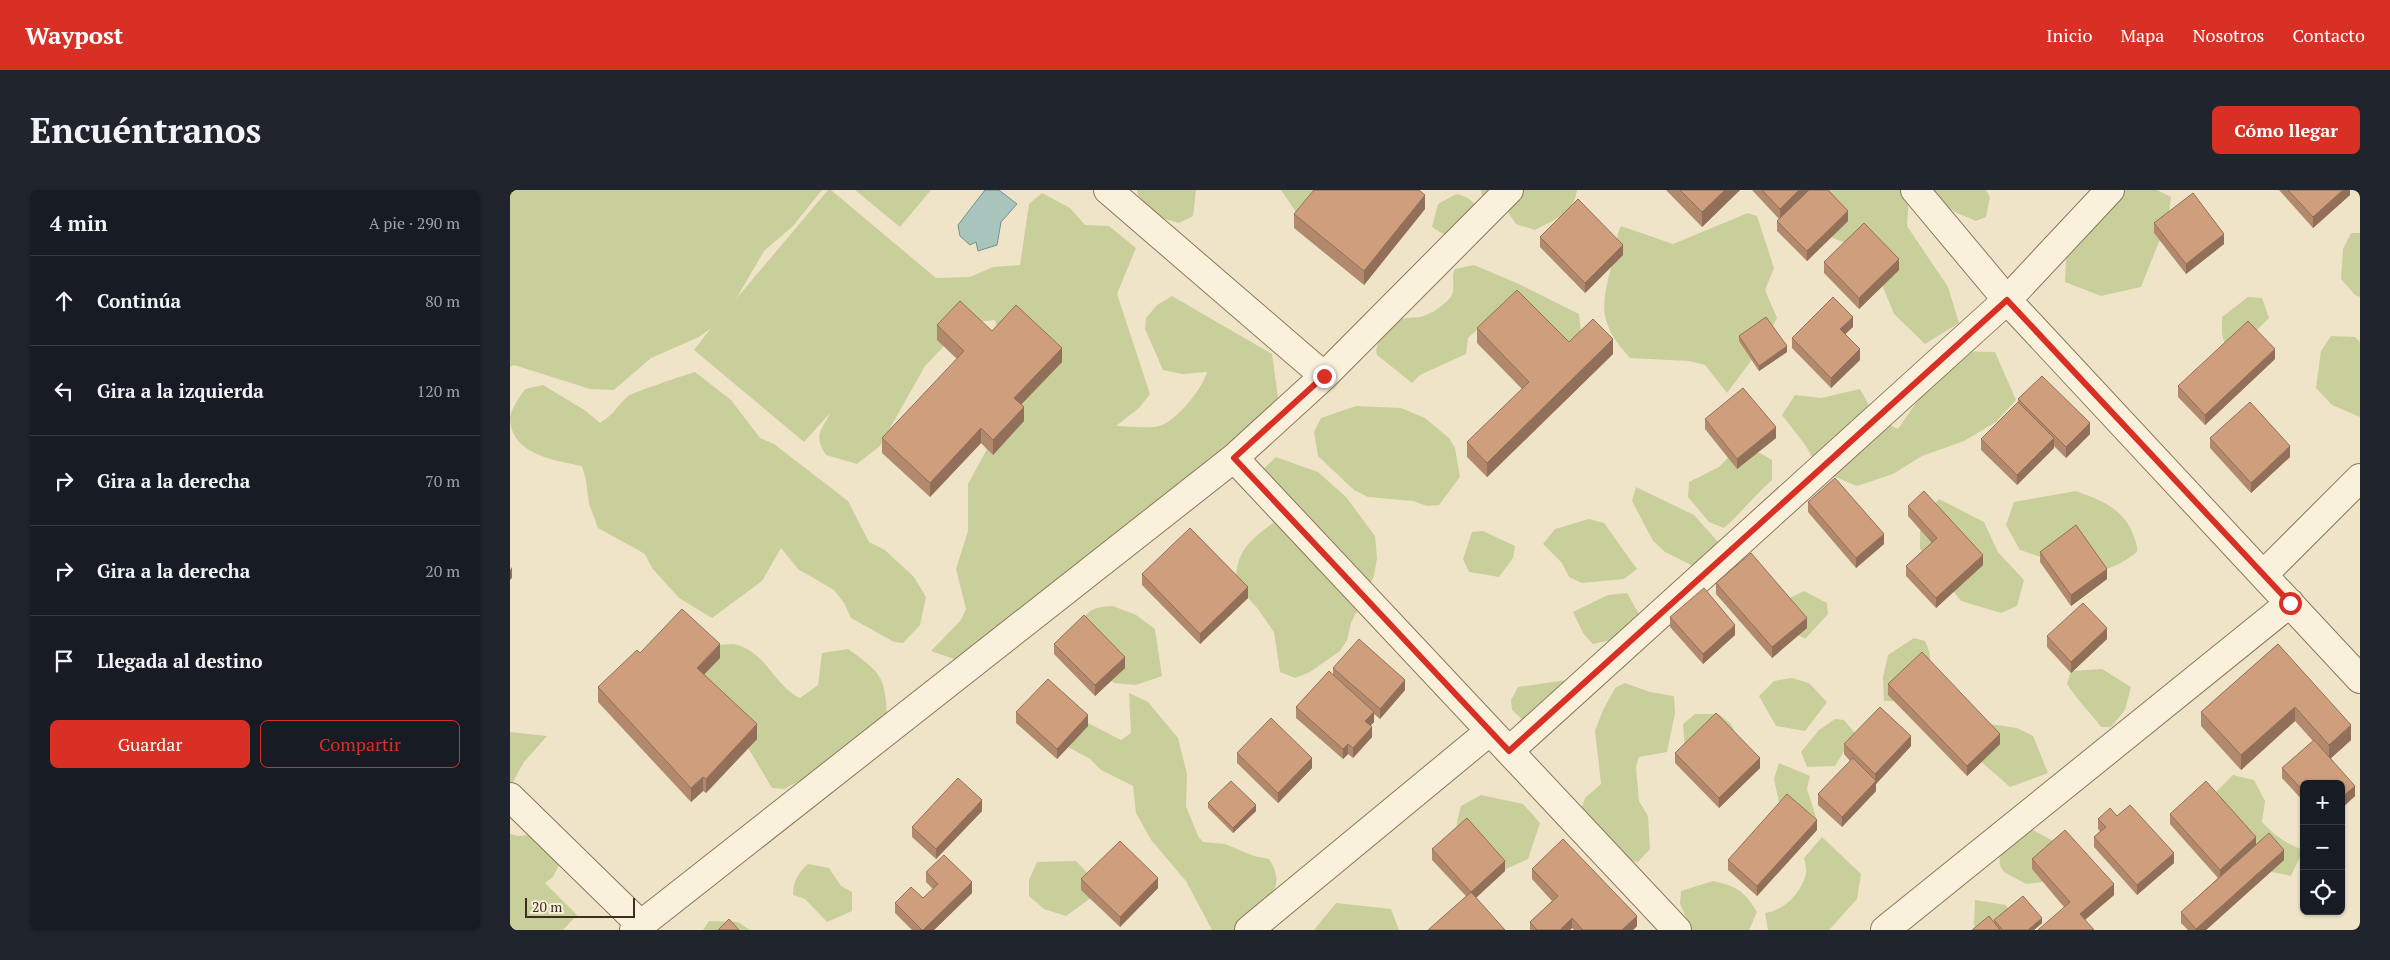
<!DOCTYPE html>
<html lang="es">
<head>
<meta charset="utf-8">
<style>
  :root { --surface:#171b24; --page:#20242c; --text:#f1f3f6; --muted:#9ea1a6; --line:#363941; --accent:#d93025 }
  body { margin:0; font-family:"PT Serif",serif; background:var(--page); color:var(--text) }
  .controls { position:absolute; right:15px; bottom:15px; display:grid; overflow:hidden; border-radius:8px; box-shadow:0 1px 4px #0004 }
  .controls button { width:45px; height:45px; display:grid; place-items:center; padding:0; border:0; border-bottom:1px solid var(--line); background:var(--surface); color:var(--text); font:25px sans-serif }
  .scale { position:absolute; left:15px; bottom:12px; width:110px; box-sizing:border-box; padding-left:5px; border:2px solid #3d2e20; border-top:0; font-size:14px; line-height:18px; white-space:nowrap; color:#3d2e20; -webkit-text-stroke:4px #f7eed8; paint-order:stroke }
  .stop { position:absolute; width:15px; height:15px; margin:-11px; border:4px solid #d93025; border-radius:50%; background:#fff }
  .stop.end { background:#d93025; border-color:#fff; box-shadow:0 1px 5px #0008 }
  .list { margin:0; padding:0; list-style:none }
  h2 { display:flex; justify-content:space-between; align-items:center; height:65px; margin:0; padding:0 20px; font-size:21px }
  h2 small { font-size:16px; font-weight:400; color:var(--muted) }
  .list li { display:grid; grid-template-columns:32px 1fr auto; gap:15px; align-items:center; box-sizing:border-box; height:90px; padding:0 20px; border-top:1px solid var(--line) }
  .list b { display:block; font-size:19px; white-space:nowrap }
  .list em { font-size:16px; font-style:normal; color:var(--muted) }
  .actions { display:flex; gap:10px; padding:15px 20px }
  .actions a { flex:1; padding:11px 0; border:1px solid var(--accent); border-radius:8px; text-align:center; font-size:18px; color:var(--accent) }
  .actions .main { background:var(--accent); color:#fff }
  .icon { flex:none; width:28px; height:28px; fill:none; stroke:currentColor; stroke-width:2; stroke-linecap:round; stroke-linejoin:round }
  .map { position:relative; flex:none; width:1850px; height:740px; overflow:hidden; border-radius:8px }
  header { display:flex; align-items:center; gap:30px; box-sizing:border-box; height:70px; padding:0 25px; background:var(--accent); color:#fff }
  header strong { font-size:24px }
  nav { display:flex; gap:28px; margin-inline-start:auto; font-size:18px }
  .intro { display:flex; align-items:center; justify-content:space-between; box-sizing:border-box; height:120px; padding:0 30px }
  h1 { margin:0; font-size:35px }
  .button { padding:12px 22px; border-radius:8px; background:var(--accent); color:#fff; font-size:18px; font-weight:700 }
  main { display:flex; gap:30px; padding:0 30px }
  aside { flex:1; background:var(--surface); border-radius:8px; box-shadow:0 1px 4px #0004 }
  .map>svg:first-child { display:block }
  .green { fill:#c9cf9b }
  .water { fill:#a9c4bc; stroke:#6f938a }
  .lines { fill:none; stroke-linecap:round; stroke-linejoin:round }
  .minor-casing { stroke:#8d765c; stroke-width:30 }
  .minor { stroke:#faf1dc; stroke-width:28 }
  .wall { fill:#b2896c }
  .shaded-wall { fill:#916f58 }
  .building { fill:#cf9f7d; stroke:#916f58 }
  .route { stroke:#d93025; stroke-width:6 }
</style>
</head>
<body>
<header>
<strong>Waypost</strong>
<nav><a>Inicio</a><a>Mapa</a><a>Nosotros</a><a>Contacto</a></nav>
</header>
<div class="intro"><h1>Encuéntranos</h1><a class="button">Cómo llegar</a></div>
<main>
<aside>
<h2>4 min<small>A pie · 290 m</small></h2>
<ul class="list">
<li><svg class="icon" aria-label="ahead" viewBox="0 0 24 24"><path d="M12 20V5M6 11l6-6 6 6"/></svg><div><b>Continúa</b></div><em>80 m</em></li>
<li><svg class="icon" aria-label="left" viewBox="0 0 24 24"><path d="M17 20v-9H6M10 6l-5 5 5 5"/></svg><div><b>Gira a la izquierda</b></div><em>120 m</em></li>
<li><svg class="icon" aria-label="right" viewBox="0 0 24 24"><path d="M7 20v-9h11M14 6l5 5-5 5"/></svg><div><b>Gira a la derecha</b></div><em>70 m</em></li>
<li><svg class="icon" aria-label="right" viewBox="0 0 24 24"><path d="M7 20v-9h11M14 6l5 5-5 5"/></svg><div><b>Gira a la derecha</b></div><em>20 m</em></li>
<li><svg class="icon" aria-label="arrive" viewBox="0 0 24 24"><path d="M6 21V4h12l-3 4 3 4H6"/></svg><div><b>Llegada al destino</b></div></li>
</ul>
<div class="actions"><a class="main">Guardar</a><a>Compartir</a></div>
</aside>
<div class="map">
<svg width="1850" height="740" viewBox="0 0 1850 740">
  <rect width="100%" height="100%" fill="#f0e4c8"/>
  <path class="green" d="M0,0H312L283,36L254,61L226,109L318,0H321L426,88L460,87L483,77L510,75L519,14L532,3L560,18L575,35L599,36L626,58L607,104L640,204L629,218L606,236C619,236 636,239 649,236C665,233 693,198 697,182L672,184L653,180L635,139L636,128L647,115L662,106L762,164L769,215L624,330L584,374L532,401L519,425L456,473L421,461L451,430L456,419L446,379L458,341V294L489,237L504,195L485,130L456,133L415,176L370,256L347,274L316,265C303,244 311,242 320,223L294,252L184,160L201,138L189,147L141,168L104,200L80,199L4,175L0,177Z
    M345,0H421L390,37Z
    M627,0H686L683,26L669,33L646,26L628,5Z
    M771,0H816L788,25Z
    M971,0H1067C1064,23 1044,30 1025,40L1006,34L997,21L972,6Z
    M1282,0H1392L1399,6L1397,36L1438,97L1449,133L1415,154L1384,124L1359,63L1299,38Z
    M1410,0H1476L1480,7L1476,27L1466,31L1447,23Z
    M1593,0H1647L1661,7L1658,29L1631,97L1591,106L1555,92L1558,30Z
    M946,4C959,6 965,13 971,24L936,46L922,37L928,14Z
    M1238,23L1247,26L1264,78L1255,100L1267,128L1253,155L1217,203L1195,175L1179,171L1120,168C1085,129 1092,114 1104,66C1107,56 1106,45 1111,36L1163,54Z
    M1841,43H1850V107L1845,105L1831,89L1833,59Z
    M964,75L1009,94L1069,124L1072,151L1060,168L969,138L958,148L956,164L910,185L902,193L867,165C863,153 880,133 891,129C897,127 904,128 910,127C920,125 933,116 940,108C947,98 940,89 945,79Z
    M1738,107L1752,108L1759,128L1746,141L1716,159L1712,144V127Z
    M1821,146L1845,147L1850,152V227L1822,215L1806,198L1811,161Z
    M1442,161L1485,162L1506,210L1486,232L1454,251L1412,266L1383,284L1347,296L1309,280L1296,256L1272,225L1285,205L1311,208L1350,199L1366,228L1388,239L1408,210L1417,191Z
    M185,182L221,210L250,248L264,254L338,311L359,352L375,360L404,387L416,407L410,435L393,453L384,452L341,428L334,413L324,400L288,379L271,358L252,391L202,428L169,408L142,378L135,364L88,338L79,314L76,290L72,276C45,270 0,265 0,227C2,217 10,207 15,199L33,195L76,221L90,233C104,224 107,216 118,206C122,203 177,184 185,182Z
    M846,216L891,218L915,228L939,248L945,258L950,287L929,315L917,316L903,311L858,307L844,300L808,266L804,242L811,228Z
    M1225,260L1250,263L1262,270V290C1245,305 1231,323 1214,338L1199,332L1178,307L1179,292L1209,277Z
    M766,267L808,282L836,307L865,346L867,368L864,386L841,433L837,450L830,461L800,482L785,488L770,482L764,442L748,419L726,394C725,363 739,350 763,333L747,285Z
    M1126,297L1184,325L1209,353L1191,380L1155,362L1143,351L1122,311Z
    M1566,301C1591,310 1615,319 1624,347C1626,353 1628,357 1627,362C1618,369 1607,376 1596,379C1572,385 1533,367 1510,360L1496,335L1504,312Z
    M1429,309L1474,332L1488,362L1514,390L1507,416L1491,423L1451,411L1410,359V329Z
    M1079,329L1094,333L1127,379L1114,389L1072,393L1059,387L1052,373L1033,354L1045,339Z
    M973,341L1005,356L1003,368L989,387L959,382L953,369L962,342Z
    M1294,401L1317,413L1318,424L1295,449L1269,433V413Z
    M1117,403L1129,424L1119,446L1083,454L1073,443L1063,422L1098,405Z
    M603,416L626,425L645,439L652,486L626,495L604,493L567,460L563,449C575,426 574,417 603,416Z
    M1404,448L1415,451C1429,479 1412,490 1395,511H1374L1373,487L1378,465Z
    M208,455C214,455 222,453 228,455C257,464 265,496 290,508L308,495L312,463L338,459C370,482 375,485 377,525L303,584L274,599L262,598L185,469Z
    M1592,479L1621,497L1615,520L1601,537H1591C1580,522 1567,510 1557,494L1561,481Z
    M1282,488L1299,493L1317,512L1295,541L1266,536L1249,506L1264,491Z
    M1056,490L1071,498C1063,526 1056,536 1027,543L1002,520L1001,510L1008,497Z
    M1115,493L1140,502L1164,506L1165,523L1157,562L1129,567L1126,577L1129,611L1138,626L1140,659L1128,672L1091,665L1062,645L1075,608L1091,594L1085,541L1093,520L1105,498Z
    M619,503L638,512L668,548L677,584L676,616L688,646L693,652L715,654L744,666L759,669C780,699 752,719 732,740H702L676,691L641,650L626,623L623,596L591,580L580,569L553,554L576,532L611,550L621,543Z
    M1185,524H1209L1221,534L1233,557L1175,560L1173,534Z
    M1325,529L1334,530L1345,543L1325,576L1297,577L1291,562L1309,540Z
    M1452,530L1507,538L1523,546L1538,583L1500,597L1469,570Z
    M0,542L37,546L14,572L0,597Z
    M1269,573L1300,586L1297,599L1307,630L1296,638L1270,617L1264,589Z
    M1723,585L1744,590L1755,611L1752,632C1764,645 1776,654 1793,660L1781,686L1762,682L1741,669L1702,619L1707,601Z
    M971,605L1013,614L1030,633L1018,669L996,679L956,671C945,649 944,640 951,616Z
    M1506,639L1523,640L1556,658L1560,689L1516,694L1494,682L1490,676L1489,661Z
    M0,644L8,646L27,644L53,667L43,687L35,693L67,725L53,740H0Z
    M1312,647L1351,684L1347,709L1319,740H1258L1255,723C1274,721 1291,703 1296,684C1297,679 1295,673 1294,668Z
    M566,671L593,699L556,726L534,719L519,706V690L527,672Z
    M298,674L319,678L331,696L342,702V721L317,732L295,709L283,705C283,691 288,683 298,674Z
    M1203,691C1227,696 1234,701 1247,722L1239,740H1182L1170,714L1171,701Z
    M1465,710L1496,715L1503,729L1467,740L1464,735Z
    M826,713L881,719L889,740H804Z
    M199,731L228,732L240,740H193Z"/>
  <path class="water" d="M475,0H489L507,14L491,32L487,55L468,61L466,52L460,55L450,46L448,35Z"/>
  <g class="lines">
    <g class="minor-casing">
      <path id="minor" d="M598,0L814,186
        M1405,0L1497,110L1850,489
        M724,268L1167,740
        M1754,384L1850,288
        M999,561L1497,110L1600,0
        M0,607L130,734
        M124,740L724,268L814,186L999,0
        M739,740L980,541
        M1375,740L1780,413"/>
    </g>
    <use href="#minor" class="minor"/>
  </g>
  <path class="wall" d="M1156,0H1230L1192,37Z
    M1242,0H1318L1338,31L1297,71L1267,41V31L1269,29Z
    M1769,0H1840V5L1803,38Z
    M915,19L854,95L784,38V24Z
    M1644,33L1714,54L1676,84L1644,43Z
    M1030,47L1113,65L1075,103L1030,57Z
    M1314,72L1389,80L1349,119L1314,83Z
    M427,135L482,141L552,172L511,214L514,231L483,265L471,253L420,307L372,263V248L447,169L427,150Z
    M1343,137L1335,144L1350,170L1321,198L1282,158V148Z
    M967,138L1059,152L1103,164L977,287L957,267V252L1012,199L967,153Z
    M1229,146L1277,162L1249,181L1229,151Z
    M1765,169L1695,235L1668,207V196Z
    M1508,209L1580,244L1556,268L1544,256V258L1507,295L1471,260V249L1508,212Z
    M1195,229L1266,248L1227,279L1195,239Z
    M1700,248L1780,267L1741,303L1700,258Z
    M1298,312L1374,354L1346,378L1298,322Z
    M1398,316L1473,375L1426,418L1396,386V376L1422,353L1398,326Z
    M1530,362L1597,389L1561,416L1530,372Z
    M632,384L738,408L690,454L632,395Z
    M1206,393L1297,438L1262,468L1206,404Z
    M1160,427L1225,445L1193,474L1160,437Z
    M1537,446L1597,449L1561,483L1537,457Z
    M544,454L615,478L585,506L544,464Z
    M1768,454L1841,550L1821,568L1845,606L1831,619V594H1794V612L1772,588V578L1803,551L1785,531L1731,580L1691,536V522Z
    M130,463L210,468L194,484L247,549L196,603L193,601L181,612L88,512V497Z
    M823,478L895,500L870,529L864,524V532L861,535L862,547L843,568L838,564L833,569L786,528V517L823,485Z
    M1378,494L1490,554L1457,586L1378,505Z
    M506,522L578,536L547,569L506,533Z
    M1334,554L1401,556L1366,594V601L1332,637L1308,615V604L1340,571L1334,564Z
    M727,563L802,578L768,613L727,573Z
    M1165,563L1250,578L1209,618L1165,573Z
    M698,613L746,621L723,643L698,618Z
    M472,621L426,669L402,647V637Z
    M1660,624L1746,655L1774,670L1696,740H1678L1671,733V722L1708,688L1660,634Z
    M1607,626L1664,673L1627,705L1584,657V647L1590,641L1588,639V629Z
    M1307,640L1247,706L1218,680V670Z
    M922,659L995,681L966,708L956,706L922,670Z
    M1522,669L1604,705L1575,730L1554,717L1522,679Z
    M1022,679L1127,736L1123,740H1064L1062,738L1060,740H1020V732L1042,711L1022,689Z
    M416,682L462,703L424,740H402L385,723V713L413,708L423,699L416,692Z
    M571,689L648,698L610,737L571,700Z
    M1484,730L1532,733L1524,740H1462L1484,733Z"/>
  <path class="shaded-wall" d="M1215,0H1230L1192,37V22Z
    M1289,0H1300L1270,29V19Z
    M1833,0H1840V5L1803,38V27Z
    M915,5V19L854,95V81Z
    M1338,21V31L1297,71V61Z
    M1714,44V54L1676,84V74Z
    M1113,55V65L1075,103V93Z
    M1389,69V80L1349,119V108Z
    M1343,127V137L1330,149V139Z
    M1103,149V164L977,287V273Z
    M1277,156V162L1249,181V176Z
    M552,158V172L504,222V208Z
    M1350,159V170L1321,198V188Z
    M1765,159V169L1695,235V225Z
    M514,217V231L483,265V250Z
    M1580,233V244L1556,268V257Z
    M1266,237V248L1227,279V269Z
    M471,238V253L420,307V293Z
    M1544,248V258L1507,295V285Z
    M1780,256V267L1741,303V293Z
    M1374,344V354L1346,378V368Z
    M1473,365V375L1426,418V408Z
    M2,377V388L0,390V380Z
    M1597,379V389L1561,416V405Z
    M738,397V408L690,454V444Z
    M1297,428V438L1262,468V457Z
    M1225,435V445L1193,474V464Z
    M1597,438V449L1561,483V472Z
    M210,454V468L187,492V478Z
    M615,467V478L585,506V495Z
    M895,490V500L870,529V519Z
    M1785,517V531L1731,580V565Z
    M864,522V532L855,541V531Z
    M578,525V536L547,569V559Z
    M247,534V549L196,603V589Z
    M1841,535V550L1819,570V555Z
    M862,537V547L843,568V558Z
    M1490,544V554L1457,586V576Z
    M1401,546V556L1366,594V601L1332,637V627L1365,592V584Z
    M838,554V564L833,569V559Z
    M802,568V578L768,613V603Z
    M1250,568V578L1209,618V608Z
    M193,587V601L181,612V598Z
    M1845,596V606L1831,619V608Z
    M472,610V621L426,669V659Z
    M746,615V621L723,643V638Z
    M1307,630V640L1247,706V696Z
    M1746,647V658L1710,690V680Z
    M1774,660V670L1696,740H1686V739Z
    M1664,663V673L1627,705V695Z
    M995,671V681L961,712V702Z
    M648,688V698L610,737V727Z
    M462,692V703L424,740H413Z
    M1604,694V705L1570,734V724Z
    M1127,726V736L1123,740H1112Z
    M1062,728V738L1060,740H1050Z
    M1532,728V733L1524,740H1518Z"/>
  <path class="building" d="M804,0H909L915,5L854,81L784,24Z
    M1170,0H1215L1192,22Z
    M1252,0H1289L1270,19Z
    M1299,0H1318L1338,21L1297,61L1267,31Z
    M1778,0H1833L1803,27Z
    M1683,3L1714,44L1676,74L1644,33Z
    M1068,9L1113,55L1075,93L1030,47Z
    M1354,33L1389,69L1349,108L1314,72Z
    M1007,100L1059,152L1083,129L1103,149L977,273L957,252L1019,192L967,138Z
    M1323,107L1343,127L1330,139L1350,159L1321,188L1282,148Z
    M450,111L482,141L506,115L552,158L504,208L514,217L483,250L471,238L420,293L372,248L454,161L427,135Z
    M1256,127L1277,156L1249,176L1229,146Z
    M1738,131L1765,159L1695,225L1668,196Z
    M1532,186L1580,233L1556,257L1508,209Z
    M1233,198L1266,237L1227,269L1195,229Z
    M1508,212L1544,248L1507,285L1471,249Z
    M1740,212L1780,256L1741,293L1700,248Z
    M1325,288L1374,344L1346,368L1298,312Z
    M1414,301L1473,365L1426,408L1396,376L1427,348L1398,316Z
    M1566,335L1597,379L1561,405L1530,362Z
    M680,338L738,397L690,444L632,384Z
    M1241,363L1297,428L1262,457L1206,393Z
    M1194,398L1225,435L1193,464L1160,427Z
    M1573,413L1597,438L1561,472L1537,446Z
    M172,419L210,454L187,478L247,534L196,589L193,587L181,598L88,497L127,460L130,463Z
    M574,425L615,467L585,495L544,454Z
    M849,449L895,490L870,519L823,478Z
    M1768,454L1841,535L1819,555L1785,517L1731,565L1691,522Z
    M1412,462L1490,544L1457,576L1378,494Z
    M819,481L864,522L855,531L862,537L843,558L838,554L833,559L786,517Z
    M538,489L578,525L547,559L506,522Z
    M1370,517L1401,546L1365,584L1334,554Z
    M1206,523L1250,568L1209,608L1165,563Z
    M761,528L802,568L768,603L727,563Z
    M1804,550L1845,596L1831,608V594H1794V602L1772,578Z
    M1343,568L1366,591L1332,627L1308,604Z
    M448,588L472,610L426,659L402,637Z
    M721,591L746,615L723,638L698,613Z
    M1696,591L1746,647L1710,680L1660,624Z
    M1277,604L1307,630L1247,696L1218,670Z
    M1620,615L1664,663L1627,695L1584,647L1596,637L1588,629L1600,618L1607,626Z
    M957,628L995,671L961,702L922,659Z
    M1555,640L1604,694L1570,724L1584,740H1528L1560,712L1522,669Z
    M1759,643L1774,660L1686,739L1671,722Z
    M1053,649L1127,726L1112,740H1073L1062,728L1050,740H1027L1020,732L1048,706L1022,679Z
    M610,651L648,688L610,727L571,689Z
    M434,665L462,692L413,740H412L385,713L401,697L413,708L428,694L416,682Z
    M961,702L995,740H918Z
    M1513,706L1532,728L1518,740H1493L1484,730Z
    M1479,726L1490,740H1462Z
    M219,729L229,740H208Z"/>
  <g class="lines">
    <path class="route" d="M814,186L724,268L999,561L1497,110L1780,413"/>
  </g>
</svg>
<div class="controls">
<button>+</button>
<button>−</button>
<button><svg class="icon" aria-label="locate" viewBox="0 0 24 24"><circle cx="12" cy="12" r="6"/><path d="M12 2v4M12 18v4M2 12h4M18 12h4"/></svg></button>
</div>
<div class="scale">20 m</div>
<div class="stop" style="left:1780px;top:413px"></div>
<div class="stop end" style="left:814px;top:186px"></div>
</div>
</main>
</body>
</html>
